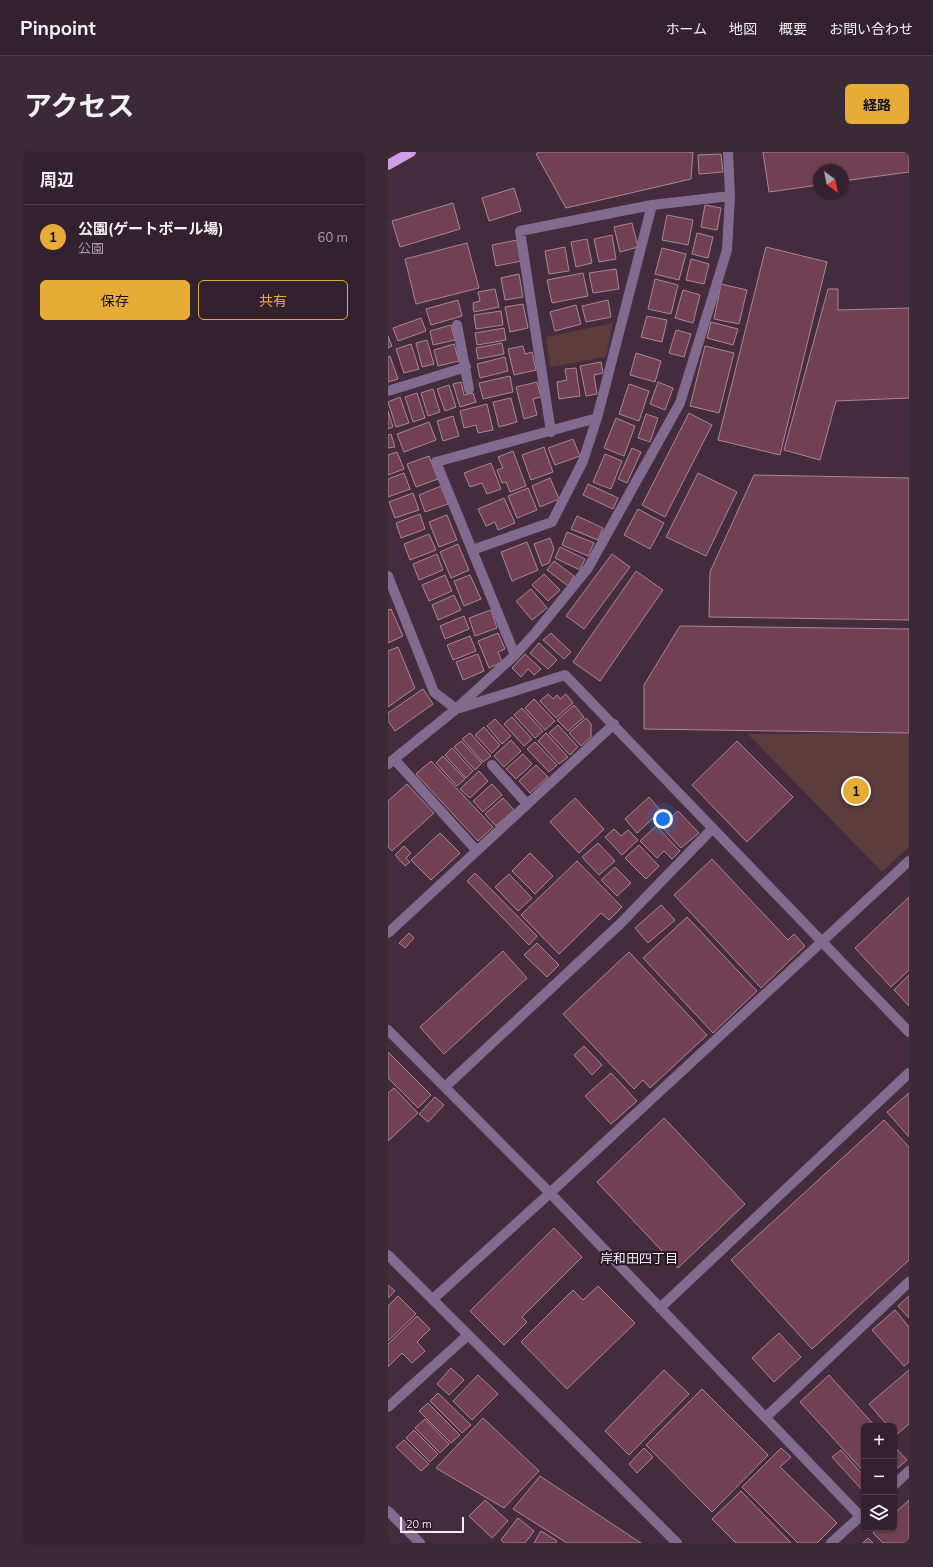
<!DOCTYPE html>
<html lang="ja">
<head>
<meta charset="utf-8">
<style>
  :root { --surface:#33212e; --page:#3b2936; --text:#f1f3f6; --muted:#a9a3aa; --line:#4e3e4a; --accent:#e7ac36 }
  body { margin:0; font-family:Mulish,"Noto Sans JP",sans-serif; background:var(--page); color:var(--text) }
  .controls { position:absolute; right:12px; bottom:12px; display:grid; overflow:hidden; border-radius:6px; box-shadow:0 1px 3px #0004 }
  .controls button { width:36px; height:36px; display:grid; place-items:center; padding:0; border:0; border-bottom:1px solid var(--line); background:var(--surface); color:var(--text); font:20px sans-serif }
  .compass { position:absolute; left:425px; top:12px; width:36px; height:36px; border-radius:50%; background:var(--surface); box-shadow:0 1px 3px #0004; rotate:147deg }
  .scale { position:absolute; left:12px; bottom:10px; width:64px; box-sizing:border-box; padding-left:4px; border:2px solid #f9e9f5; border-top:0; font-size:11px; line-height:14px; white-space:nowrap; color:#f9e9f5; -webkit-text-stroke:3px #241921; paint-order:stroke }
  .you { position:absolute; left:275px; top:667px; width:14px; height:14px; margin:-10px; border:3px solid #fff; border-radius:50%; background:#1a73e8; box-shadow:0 0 0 6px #1a73e833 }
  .badge { display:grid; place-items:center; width:26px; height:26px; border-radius:50%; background:var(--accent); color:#111; font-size:13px; font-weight:700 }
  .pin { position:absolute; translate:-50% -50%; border:2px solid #fff; box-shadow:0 1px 4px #0006 }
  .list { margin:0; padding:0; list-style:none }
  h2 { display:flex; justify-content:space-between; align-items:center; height:52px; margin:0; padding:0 16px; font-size:17px }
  h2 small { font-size:13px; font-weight:400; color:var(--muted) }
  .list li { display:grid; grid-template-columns:26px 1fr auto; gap:12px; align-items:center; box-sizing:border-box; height:64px; padding:0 16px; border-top:1px solid var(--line) }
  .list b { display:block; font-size:15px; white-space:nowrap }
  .list p { margin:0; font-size:13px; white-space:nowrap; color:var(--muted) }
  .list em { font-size:13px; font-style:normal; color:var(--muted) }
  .actions { display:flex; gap:8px; padding:12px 16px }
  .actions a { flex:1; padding:9px 0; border:1px solid var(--accent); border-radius:6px; text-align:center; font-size:14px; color:var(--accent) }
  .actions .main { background:var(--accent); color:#111 }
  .icon { flex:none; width:22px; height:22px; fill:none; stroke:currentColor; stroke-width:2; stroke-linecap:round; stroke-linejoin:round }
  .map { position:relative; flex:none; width:521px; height:1391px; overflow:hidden; border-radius:6px }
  header { display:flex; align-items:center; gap:24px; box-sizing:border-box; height:56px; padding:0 20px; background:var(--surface); border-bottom:1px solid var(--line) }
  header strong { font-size:19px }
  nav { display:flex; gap:22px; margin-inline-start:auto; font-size:14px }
  .intro { display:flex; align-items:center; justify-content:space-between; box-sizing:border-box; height:96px; padding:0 24px }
  h1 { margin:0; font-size:28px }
  .button { padding:10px 18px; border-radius:6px; background:var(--accent); color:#111; font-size:14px; font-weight:700 }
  main { display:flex; gap:24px; padding:0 24px }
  aside { flex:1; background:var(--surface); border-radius:6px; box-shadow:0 1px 3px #0004 }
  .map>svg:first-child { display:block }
  .green { fill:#5c3c3d }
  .building { fill:#714053; stroke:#ac8894 }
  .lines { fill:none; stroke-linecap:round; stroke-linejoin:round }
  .minor { stroke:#826b8e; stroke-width:10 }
  .major { stroke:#ce9ee6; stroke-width:10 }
  .labels { text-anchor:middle; stroke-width:4; stroke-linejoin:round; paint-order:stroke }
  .neighbourhood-label { font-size:13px; fill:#f9e9f5; stroke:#241921 }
</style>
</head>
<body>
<header>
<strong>Pinpoint</strong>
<nav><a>ホーム</a><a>地図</a><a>概要</a><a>お問い合わせ</a></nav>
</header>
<div class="intro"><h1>アクセス</h1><a class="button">経路</a></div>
<main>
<aside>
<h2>周辺<small></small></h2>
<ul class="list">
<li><span class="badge">1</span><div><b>公園(ゲートボール場)</b><p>公園</p></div><em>60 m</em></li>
</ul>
<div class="actions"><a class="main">保存</a><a>共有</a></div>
</aside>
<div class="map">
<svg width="521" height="1391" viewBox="0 0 521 1391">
  <rect width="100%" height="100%" fill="#442c3e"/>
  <path class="green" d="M225,171L218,205L162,215L158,185Z
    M521,581V695L494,720L360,582Z"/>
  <path class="building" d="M151,0H305L303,27L178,56L148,2Z
    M375,0H521V20L455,29V18H431V33L381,40Z
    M333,2L335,20L311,22L310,3Z
    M126,36L133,59L101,69L94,46Z
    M65,51L72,77L12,95L4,69Z
    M317,53L333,56L329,78L313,75Z
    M279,63L305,68L300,93L274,88Z
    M244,71L250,95L232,100L226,75Z
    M309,81L325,85L320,106L304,102Z
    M224,83L228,107L211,110L206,87Z
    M199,87L204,111L188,115L183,90Z
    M129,88L133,109L108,114L104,93Z
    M79,91L91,136L28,152L17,107Z
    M177,95L181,119L161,122L157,99Z
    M378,95L439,110L392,303L330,288Z
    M274,96L298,102L291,128L267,122Z
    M303,107L321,112L316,132L298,128Z
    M228,117L231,137L205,141L201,121Z
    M195,121L200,144L164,151L159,128Z
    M131,122L135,145L117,148L113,126Z
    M267,127L290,133L283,162L260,157Z
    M333,132L359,138L351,172L326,167Z
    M107,137L111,155L86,160L85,151L92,149L90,140Z
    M440,137H450V158L521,156V246L448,249L432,308L396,298Z
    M295,138L312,143L305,171L287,166Z
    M70,148L74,164L43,173L38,157Z
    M220,148L223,165L198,170L194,154Z
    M135,152L140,176L122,180L117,155Z
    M188,153L193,172L167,179L162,160Z
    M113,159L115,173L88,177L86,163Z
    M259,164L279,168L274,190L253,185Z
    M33,166L38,179L10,189L5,176Z
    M323,170L350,177L345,193L319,186Z
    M63,173L67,188L45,193L42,179Z
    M116,176L118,188L89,193L87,181Z
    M288,178L303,182L296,205L281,201Z
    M0,184L4,194L0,196Z
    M39,188L46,212L34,215L28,191Z
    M114,191L116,202L90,207L88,196Z
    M23,192L31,217L16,221L8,197Z
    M66,192L71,209L50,214L46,198Z
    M135,194L137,202L144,200L148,218L126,223L120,197Z
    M317,194L346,201L331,261L302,254Z
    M248,201L273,209L267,230L242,223Z
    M2,204L10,227L0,230V205Z
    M117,205L120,219L92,226L89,212Z
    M213,210L215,221L206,223L209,242L198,244L192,214Z
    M188,216L192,244L171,247L169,230L179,228L177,217Z
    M122,224L125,240L95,247L91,231Z
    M73,230L76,243L85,241L88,250L72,255L65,232Z
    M149,230L153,245L145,247L149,263L136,267L128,235Z
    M270,230L285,236L277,258L262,252Z
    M241,232L261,239L251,269L231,262Z
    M61,233L68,255L57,259L49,237Z
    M45,237L52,260L40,264L33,241Z
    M29,241L37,266L25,270L17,245Z
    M12,245L21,271L8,275L0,250Z
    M123,246L129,270L111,275L105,250Z
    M99,252L105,278L90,281L88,273L76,276L72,259Z
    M0,259L5,275L0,277Z
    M301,261L324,273L277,365L254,353Z
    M258,262L270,266L262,290L250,286Z
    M65,264L71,284L55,289L49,269Z
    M228,266L247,274L236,304L216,296Z
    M41,270L48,288L16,300L9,282Z
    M3,282L7,295L0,296V283Z
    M185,287L192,304L167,313L160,296Z
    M156,295L165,320L143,328L134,303Z
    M244,296L253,300L239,331L230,327Z
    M125,299L138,334L122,340L118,330L114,331L109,318L115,316L110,305Z
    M9,300L16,317L0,323V303Z
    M217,302L234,309L223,337L205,330Z
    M41,304L50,327L28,335L19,312Z
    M103,311L113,337L99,342L94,331L82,335L76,321Z
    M16,321L22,337L0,345V327Z
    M310,321L349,340L318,404L278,385Z
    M366,323L521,326V468L321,465L322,420Z
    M162,326L171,347L152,355L144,334Z
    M200,332L230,346L225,357L195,343Z
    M53,334L60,352L37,360L31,343Z
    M140,336L149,358L129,366L120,344Z
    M25,341L31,358L7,366L1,350Z
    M116,346L127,371L110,378L107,370L98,374L90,357Z
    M250,357L276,371L262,397L236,383Z
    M32,362L37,377L13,386L8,371Z
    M59,363L69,388L51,395L41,370Z
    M189,364L215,376L210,388L183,377Z
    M179,380L206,391L200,404L174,393Z
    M41,382L48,398L22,408L16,392Z
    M162,386L166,397L161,411L154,414L146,392Z
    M139,390L150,418L124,429L113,400Z
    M70,392L81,418L63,426L52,400Z
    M172,395L197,407L192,418L167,406Z
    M49,402L55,418L31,428L25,412Z
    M224,402L242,415L196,477L178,464Z
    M166,409L186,424L180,434L159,418Z
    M248,419L275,438L212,529L185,510Z
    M156,422L172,438L160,449L144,433Z
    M57,423L64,439L41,449L34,433Z
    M82,423L93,447L76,454L66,429Z
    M143,437L159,456L144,468L128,449Z
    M66,443L73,458L50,468L44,453Z
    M3,457L15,484L0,491V458Z
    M103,458L109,476L87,484L81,466Z
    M76,464L81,477L57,487L52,474Z
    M292,474L521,477V581L256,577V533Z
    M110,481L117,497L110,500L114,510L101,516L90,489Z
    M163,481L183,500L176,507L155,488Z
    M82,484L88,499L65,508L59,493Z
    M151,491L169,508L160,517L142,501Z
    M10,495L27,536L0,555V499Z
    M90,502L96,519L75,528L68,510Z
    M137,502L153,517L146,523L140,517L133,525L124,516Z
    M35,537L45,552L7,579L0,569V561Z
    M160,542L165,547L169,543L172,547L178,542L185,551L168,566L152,549Z
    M146,547L167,569L157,578L137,556Z
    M186,553L196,565L180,579L169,568Z
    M134,556L155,579L147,586L126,563Z
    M124,565L144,587L136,594L116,572Z
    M198,566L203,572V585L193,594L181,581Z
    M107,567L123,584L114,592L99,574Z
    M170,573L190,595L182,603L161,581Z
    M96,575L112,593L104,601L87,583Z
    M82,581L103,604L95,610L74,587Z
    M158,581L180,605L171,612L150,589Z
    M123,588L133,599L116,615L106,604Z
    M73,589L94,611L87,618L66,595Z
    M349,589L405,645L359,690L304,633Z
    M147,590L169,613L161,620L139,597Z
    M64,596L85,619L78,626L57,603Z
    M135,602L144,612L128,627L118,617Z
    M55,604L77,627L69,634L48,611Z
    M43,609L105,675L90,689L28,622Z
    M148,613L160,625L142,641L131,629Z
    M91,619L100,629L82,646L72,637Z
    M19,632L46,661L4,699L0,695V649Z
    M104,632L114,643L95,660L85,649Z
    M261,645L273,659L249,681L237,667Z
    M115,646L126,658L108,674L97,662Z
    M187,646L216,677L191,701L162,670Z
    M290,659L311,681L293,696L273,674Z
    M268,674L292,699L284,707L276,699L269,706L252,689Z
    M226,677L233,684L240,678L250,688L234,703L217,685Z
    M52,681L72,701L43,728L23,708Z
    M210,691L227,709L211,723L194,705Z
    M251,693L271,714L258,727L237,706Z
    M16,694L23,701L18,706L22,710L17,714L7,703Z
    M142,701L165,724L147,742L124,719Z
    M324,707L400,788L406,782L417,794L373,836L286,743Z
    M189,709L234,755L221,768L213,761L171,802L133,763Z
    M227,715L243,731L229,744L213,728Z
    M87,721L149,784L141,793L79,729Z
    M121,722L144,746L130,759L107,735Z
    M521,745V818L503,835L467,796Z
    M273,753L287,768L260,791L247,776Z
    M299,765L369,839L325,881L255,806Z
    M21,781L26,786L17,796L11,791Z
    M149,791L171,813L159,825L136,803Z
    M115,799L139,826L56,902L32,875Z
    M241,800L319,883L262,936L255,928L246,937L175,862Z
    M521,823V854L506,838Z
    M196,894L214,913L204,923L186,903Z
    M0,900L43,943L30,956L0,926Z
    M223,921L249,949L223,972L197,944Z
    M6,936L30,961L0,989V941Z
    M521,941V985L499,960Z
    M47,945L56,953L40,970L31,962Z
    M276,966L357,1052L290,1116L209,1030Z
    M496,968L521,995V1108L424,1197L343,1108Z
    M166,1076L194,1105L134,1165L139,1170L116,1193L82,1159Z
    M0,1133L7,1139L0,1146Z
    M210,1134L247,1171L179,1237L133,1190L185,1138L195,1148Z
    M10,1144L28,1162L0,1189V1154Z
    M521,1144V1166L510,1154Z
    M507,1158L521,1175V1210L516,1214L484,1178Z
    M29,1164L42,1177L29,1190L37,1199L24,1211L14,1201L0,1215V1192Z
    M391,1181L413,1205L386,1230L364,1206Z
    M63,1216L76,1228L61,1243L49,1232Z
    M276,1218L301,1242L241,1303L217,1279Z
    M521,1218V1272L508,1283L506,1280V1274H500L481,1252Z
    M90,1223L110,1242L84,1268L65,1249Z
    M441,1223L487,1274H476V1320L412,1250Z
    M314,1237L380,1303L324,1360L258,1293Z
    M50,1241L83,1273L74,1281L42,1249Z
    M40,1251L72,1283L63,1291L31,1259Z
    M95,1266L151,1319L116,1356L48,1316Z
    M37,1267L61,1292L52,1301L27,1276Z
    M26,1278L50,1302L42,1310L18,1286Z
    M16,1288L41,1312L33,1319L8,1295Z
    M506,1294L519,1308L506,1319Z
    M256,1296L265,1305L249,1321L241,1312Z
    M393,1296L403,1305L392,1315L449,1371L429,1391H410L354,1335Z
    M453,1298L476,1324V1340L444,1305Z
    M152,1324L253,1391H179L125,1357Z
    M353,1339L403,1391H348L324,1367Z
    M97,1348L120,1369L104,1386L81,1364Z
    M521,1348V1391H495L485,1381L490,1376H506V1362Z
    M130,1366L146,1379L137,1391H116L113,1388Z
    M153,1379L169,1389L168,1391H146Z
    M480,1386L485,1391H475Z"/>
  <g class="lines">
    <path class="minor" d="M69,173L81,237
      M0,239L78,215
      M163,280L132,79L264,53L342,44
      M84,398L164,370L195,309L209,266L264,53
      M0,424L46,540L68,557
      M127,503L48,310L209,266
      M72,556L177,523L521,880
      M6,607L89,699
      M0,612L68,557L127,503L148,480L200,416L249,328L292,251L339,98L342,44L340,0
      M104,613L139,652
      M0,781L226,572
      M0,878L162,1041L472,1364
      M57,935L232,772L325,676
      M0,1103L289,1391
      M45,1147L162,1041L521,709
      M272,1156L521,921
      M0,1255L80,1183
      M378,1265L521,1130
      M506,1333L521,1319
      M0,1359L32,1391
      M443,1391L476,1361"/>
    <path class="major" d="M0,13L23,0"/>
  </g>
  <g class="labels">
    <g class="neighbourhood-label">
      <text x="251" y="1111">岸和田四丁目</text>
    </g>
  </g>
</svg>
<div class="controls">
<button>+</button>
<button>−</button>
<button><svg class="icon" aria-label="layers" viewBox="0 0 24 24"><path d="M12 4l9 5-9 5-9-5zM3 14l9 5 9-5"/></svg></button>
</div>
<svg class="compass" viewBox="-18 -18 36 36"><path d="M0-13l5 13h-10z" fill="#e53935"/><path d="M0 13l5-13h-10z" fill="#a9a3aa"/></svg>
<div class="scale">20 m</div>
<div class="you"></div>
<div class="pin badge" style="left:468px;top:639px">1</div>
</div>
</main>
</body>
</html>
